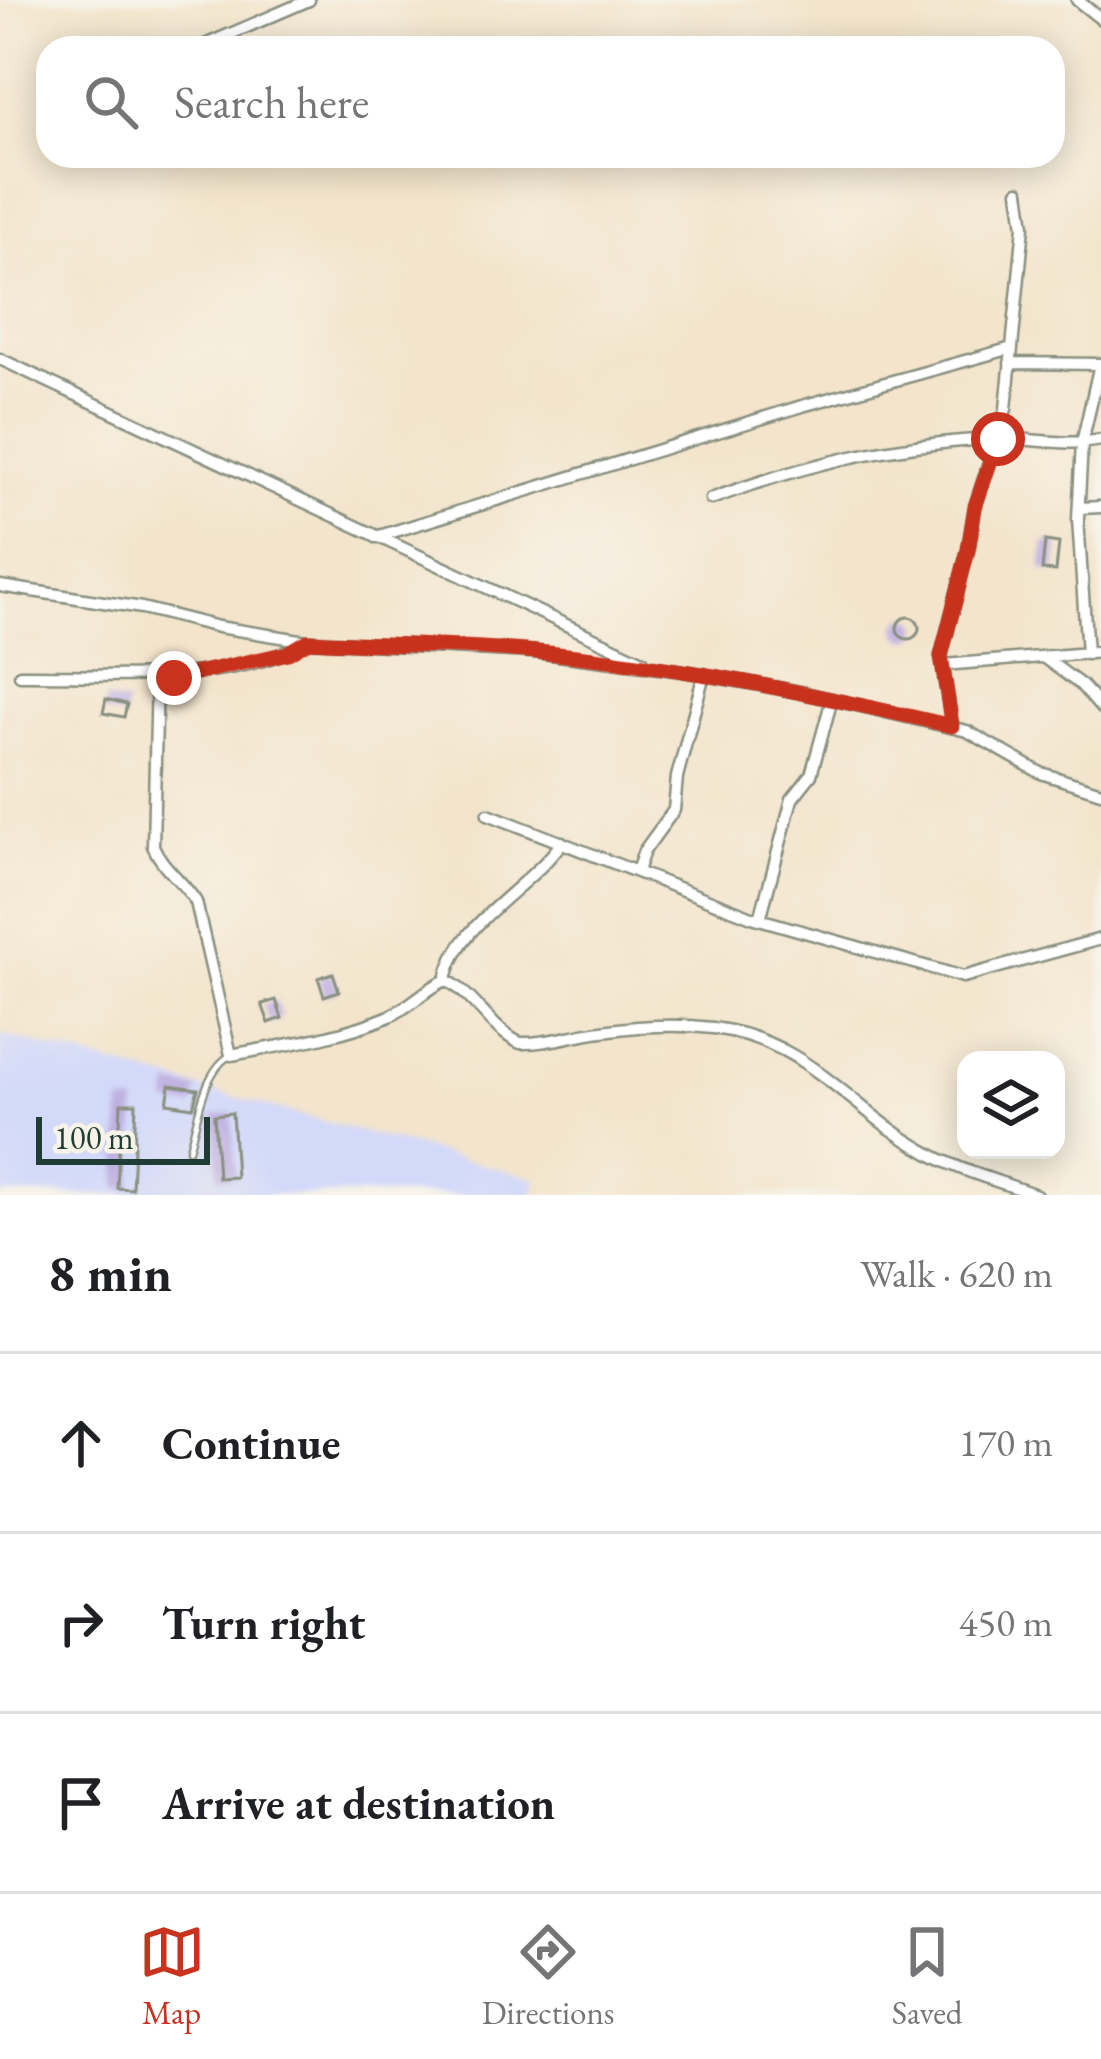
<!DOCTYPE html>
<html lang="en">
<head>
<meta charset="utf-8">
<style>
  :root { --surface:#fff; --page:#f6f6f6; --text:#202124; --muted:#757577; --line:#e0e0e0; --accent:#c8321e }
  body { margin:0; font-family:"EB Garamond",serif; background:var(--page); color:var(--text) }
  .controls { position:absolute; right:36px; bottom:36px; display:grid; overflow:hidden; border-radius:24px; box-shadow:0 6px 30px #0003 }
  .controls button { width:108px; height:108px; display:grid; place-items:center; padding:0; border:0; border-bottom:3px solid var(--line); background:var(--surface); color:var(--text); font:60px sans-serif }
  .scale { position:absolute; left:36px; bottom:30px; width:174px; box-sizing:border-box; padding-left:12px; border:6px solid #1f3d34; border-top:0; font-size:33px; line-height:42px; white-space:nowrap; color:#1f3d34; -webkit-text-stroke:9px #f7f3e8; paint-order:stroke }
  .stop { position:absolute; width:36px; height:36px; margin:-27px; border:9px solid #c8321e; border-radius:50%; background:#fff }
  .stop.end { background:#c8321e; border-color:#fff; box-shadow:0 3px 12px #0008 }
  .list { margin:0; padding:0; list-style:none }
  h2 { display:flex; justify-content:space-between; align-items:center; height:156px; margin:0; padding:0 48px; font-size:51px }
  h2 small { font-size:39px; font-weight:400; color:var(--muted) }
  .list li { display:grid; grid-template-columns:78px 1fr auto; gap:36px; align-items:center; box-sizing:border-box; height:180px; padding:0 48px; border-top:3px solid var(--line) }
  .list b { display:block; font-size:45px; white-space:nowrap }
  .list em { font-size:39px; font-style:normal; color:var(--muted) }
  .icon { flex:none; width:66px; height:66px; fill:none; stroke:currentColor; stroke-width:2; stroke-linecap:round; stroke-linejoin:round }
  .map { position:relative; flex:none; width:1101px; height:1195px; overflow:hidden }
  .search { position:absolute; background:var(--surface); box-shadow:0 6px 30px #0003; left:36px; right:36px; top:36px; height:132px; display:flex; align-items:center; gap:30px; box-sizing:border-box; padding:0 42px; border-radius:36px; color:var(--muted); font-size:45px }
  .sheet { height:696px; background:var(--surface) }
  nav { display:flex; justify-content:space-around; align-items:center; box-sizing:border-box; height:168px; border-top:3px solid var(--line); background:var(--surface); font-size:33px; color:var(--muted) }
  nav a { display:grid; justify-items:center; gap:6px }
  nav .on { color:var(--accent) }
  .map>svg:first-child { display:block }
  .built { fill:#d3d9f9 }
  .building { fill:#bfb1e1 }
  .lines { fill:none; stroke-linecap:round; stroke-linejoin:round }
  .service-casing { stroke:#899080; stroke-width:9 }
  .minor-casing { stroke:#899080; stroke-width:15 }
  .service { stroke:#fff; stroke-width:4.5 }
  .minor { stroke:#fff; stroke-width:10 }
  .route { stroke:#c8321e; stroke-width:15 }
</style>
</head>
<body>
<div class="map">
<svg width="1101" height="1195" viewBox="0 0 1101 1195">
  <rect width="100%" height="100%" fill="#f7f3e8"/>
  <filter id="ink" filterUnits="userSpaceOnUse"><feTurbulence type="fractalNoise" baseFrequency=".00833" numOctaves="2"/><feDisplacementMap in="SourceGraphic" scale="24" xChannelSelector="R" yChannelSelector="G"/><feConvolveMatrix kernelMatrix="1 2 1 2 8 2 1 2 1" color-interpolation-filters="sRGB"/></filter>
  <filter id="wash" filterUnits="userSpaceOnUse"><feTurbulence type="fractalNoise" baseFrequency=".004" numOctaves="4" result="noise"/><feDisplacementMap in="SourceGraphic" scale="48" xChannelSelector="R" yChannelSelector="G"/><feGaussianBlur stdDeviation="2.7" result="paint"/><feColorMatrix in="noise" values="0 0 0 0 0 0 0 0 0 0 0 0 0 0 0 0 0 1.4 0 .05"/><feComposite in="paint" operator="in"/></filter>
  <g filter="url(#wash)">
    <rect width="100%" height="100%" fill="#f3e4cb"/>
    <path class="built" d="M0,1034L537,1179L534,1195H0Z"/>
    <g id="blocks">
      <path class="building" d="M1045,541L1059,543L1056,571L1042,570Z
        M897 628a11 11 0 1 1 22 0a11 11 0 1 1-22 0Z
        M106,699L127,704L124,717L103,713Z
        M333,973L339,991L324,996L318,978Z
        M276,1000L282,1018L269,1023L262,1004Z
        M170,1085L198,1089L193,1107L167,1103Z
        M121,1103H136L132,1189L117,1188Z
        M232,1113L236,1177L218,1178L214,1115Z"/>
    </g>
  </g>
  <g filter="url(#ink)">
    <use href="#blocks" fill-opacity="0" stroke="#899080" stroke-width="3"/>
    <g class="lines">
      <g class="service-casing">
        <path id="service" d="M189,1149C198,1120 203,1070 231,1055"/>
      </g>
      <g class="minor-casing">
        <path id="minor" d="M1077,0L1101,19
          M198,48L309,0
          M0,359L643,661
          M1010,363L1101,364
          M711,499C809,463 886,445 991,439C1028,437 1064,447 1101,440
          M1079,508L1101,507
          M376,537L802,406L1012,348
          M0,586L142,608L218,627L307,641L535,652L683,671L805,693L967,731L1041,773L1101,792
          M1087,654L1078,519L1082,443L1100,364
          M1043,657L1081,685L1101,708
          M944,665L1101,652
          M20,675C104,674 236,686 307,641
          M157,675L153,846C163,869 183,881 196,902L231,1055C284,1045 340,1037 390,1016C410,1007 425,989 446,980C475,995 490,1029 520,1043C547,1044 575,1034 602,1031C637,1026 678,1024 713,1028C808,1040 848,1108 925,1151C958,1171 1000,1181 1036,1195
          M952,726L941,656L968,550L975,507L1006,409L1024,226L1019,191
          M488,814L752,917L963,977L1101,939
          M637,871L644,851L674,810L677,777L704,674
          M760,919L792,799L811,775L832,699
          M446,980C456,923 531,887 562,842"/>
      </g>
      <use href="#service" class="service"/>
      <use href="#minor" class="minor"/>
    </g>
  </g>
  <g class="lines" filter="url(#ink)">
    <path class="route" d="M174,678L288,653L308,641C384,645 461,645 537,652C677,665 815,694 952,726L941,656L968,550L975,507L998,439"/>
  </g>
</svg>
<div class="controls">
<button><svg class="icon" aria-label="layers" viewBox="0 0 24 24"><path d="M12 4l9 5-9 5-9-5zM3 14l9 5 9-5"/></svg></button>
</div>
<div class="scale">100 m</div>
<div class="stop" style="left:998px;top:439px"></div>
<div class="stop end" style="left:174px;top:678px"></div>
<div class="search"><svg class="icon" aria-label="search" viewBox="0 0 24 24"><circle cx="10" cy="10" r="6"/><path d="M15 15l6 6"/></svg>Search here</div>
</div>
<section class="sheet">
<h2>8 min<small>Walk · 620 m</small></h2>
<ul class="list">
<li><svg class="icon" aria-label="ahead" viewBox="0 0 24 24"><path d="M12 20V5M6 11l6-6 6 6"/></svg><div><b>Continue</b></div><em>170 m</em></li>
<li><svg class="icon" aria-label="right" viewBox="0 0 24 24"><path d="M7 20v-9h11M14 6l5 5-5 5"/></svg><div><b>Turn right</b></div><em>450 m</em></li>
<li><svg class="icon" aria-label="arrive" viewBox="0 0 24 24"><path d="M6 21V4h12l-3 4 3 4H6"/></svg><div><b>Arrive at destination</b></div></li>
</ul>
</section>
<nav>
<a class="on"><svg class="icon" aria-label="map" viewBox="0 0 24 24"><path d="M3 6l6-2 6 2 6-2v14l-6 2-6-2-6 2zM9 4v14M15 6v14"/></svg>Map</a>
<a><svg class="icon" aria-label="directions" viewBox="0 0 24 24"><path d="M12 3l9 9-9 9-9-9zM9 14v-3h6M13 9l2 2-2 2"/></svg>Directions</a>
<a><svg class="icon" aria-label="saved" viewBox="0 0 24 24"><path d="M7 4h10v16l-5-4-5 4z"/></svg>Saved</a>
</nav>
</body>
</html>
